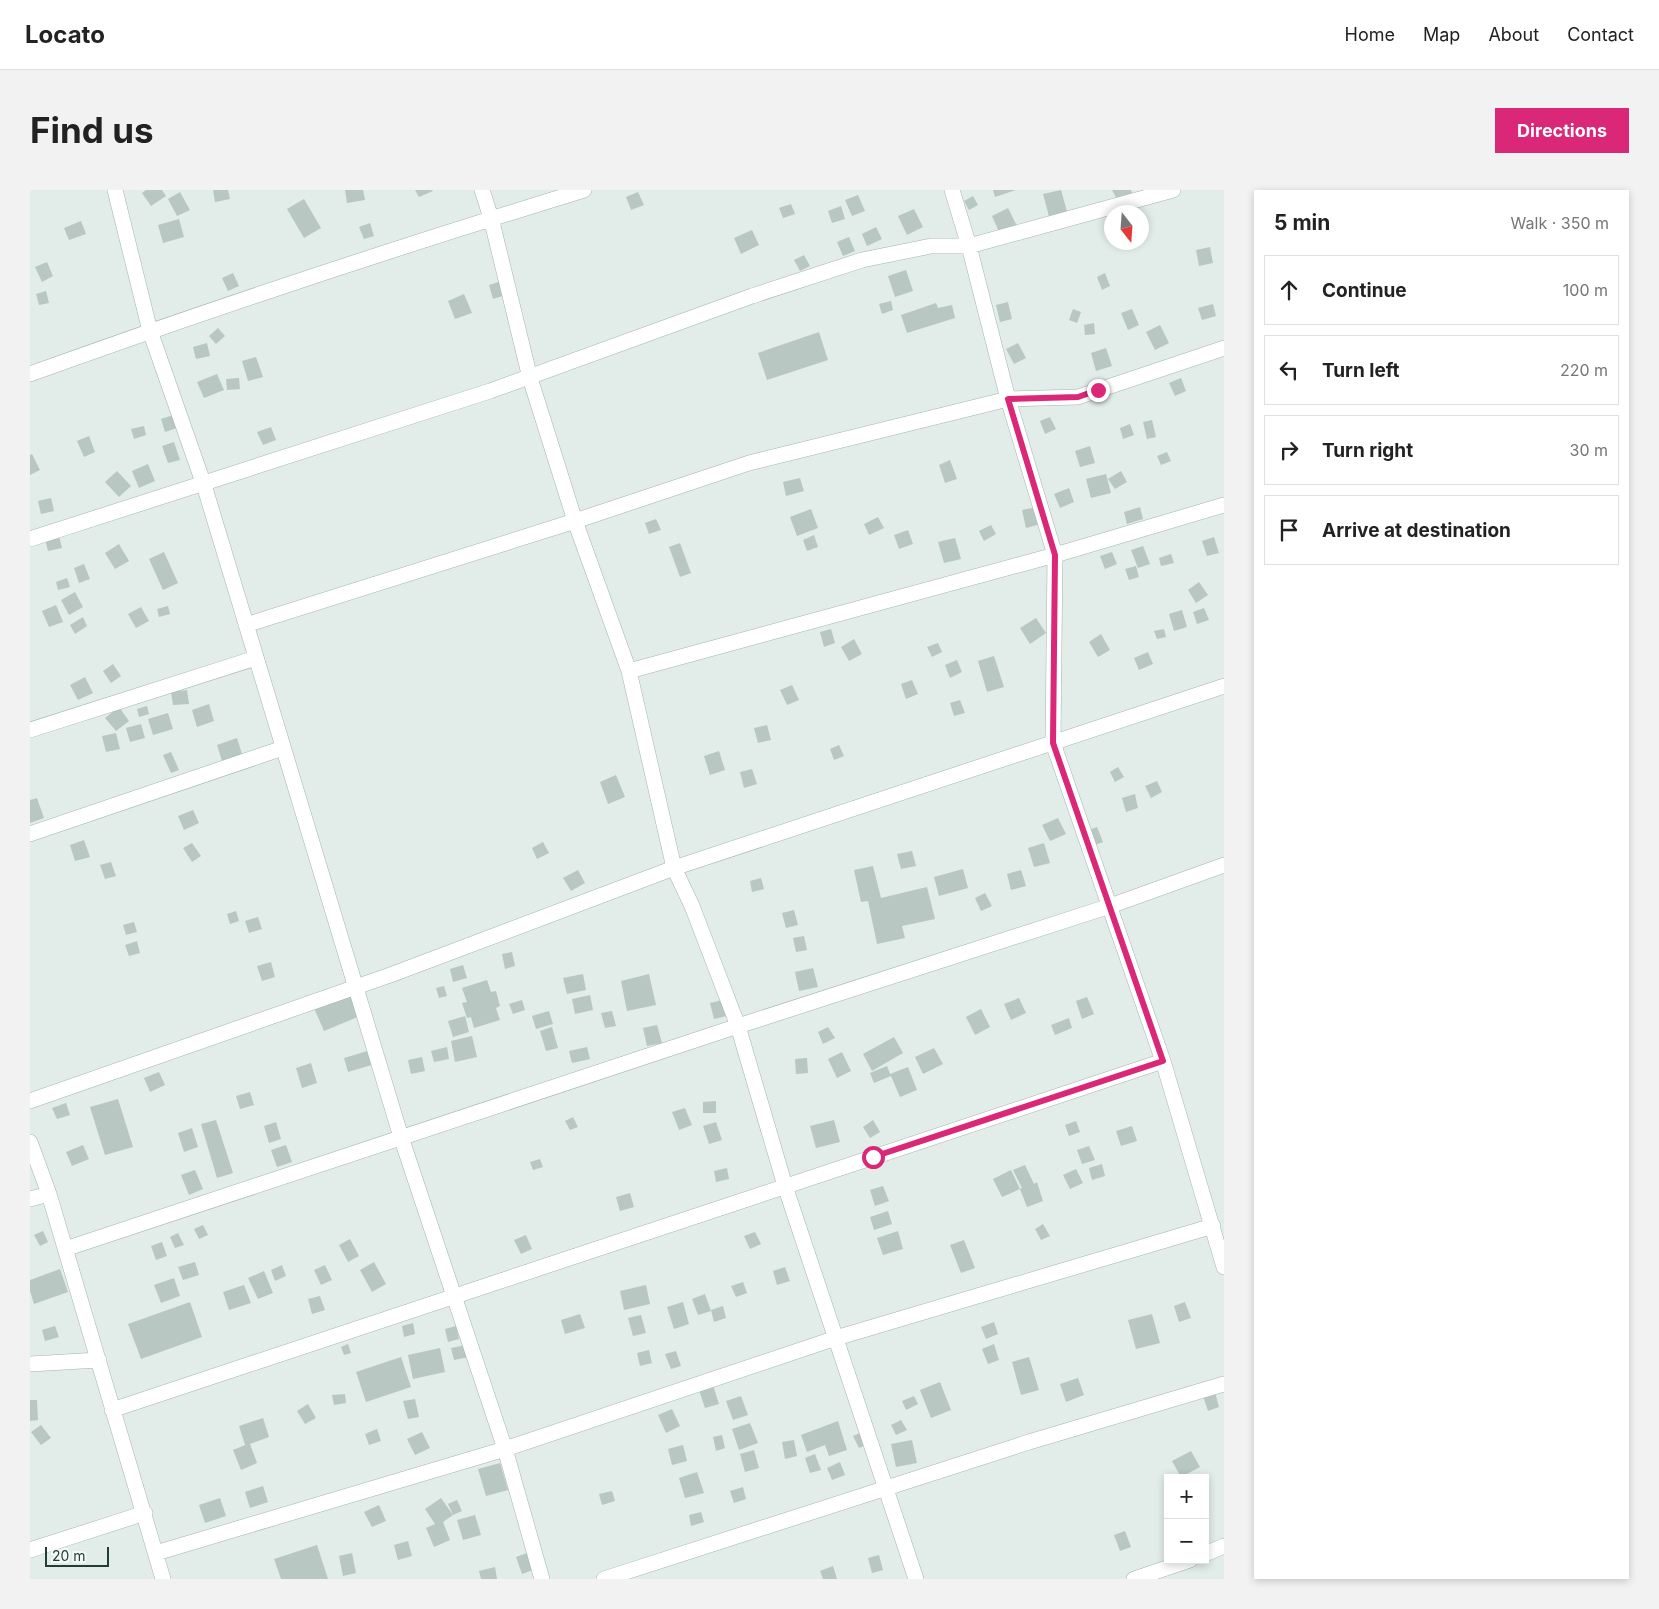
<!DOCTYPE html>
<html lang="en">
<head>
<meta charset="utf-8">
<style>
  :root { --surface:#fff; --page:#f2f2f2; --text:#222; --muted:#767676; --line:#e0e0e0; --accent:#db2777 }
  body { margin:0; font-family:Inter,sans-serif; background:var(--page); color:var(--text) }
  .controls { position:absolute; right:15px; bottom:15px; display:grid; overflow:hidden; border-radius:0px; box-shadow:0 2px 8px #0003 }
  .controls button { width:45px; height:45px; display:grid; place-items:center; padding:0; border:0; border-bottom:1px solid var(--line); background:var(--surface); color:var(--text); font:25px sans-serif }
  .compass { position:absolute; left:1074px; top:15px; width:45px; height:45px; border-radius:50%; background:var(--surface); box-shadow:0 2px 8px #0003; rotate:163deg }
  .scale { position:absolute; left:15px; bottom:12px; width:64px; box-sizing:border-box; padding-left:5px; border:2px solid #233d37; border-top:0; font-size:14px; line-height:18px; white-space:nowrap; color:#233d37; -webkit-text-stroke:4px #f3f9f6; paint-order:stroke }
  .stop { position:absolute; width:15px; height:15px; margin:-11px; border:4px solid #db2777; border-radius:50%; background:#fff }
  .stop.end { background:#db2777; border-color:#fff; box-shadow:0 1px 5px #0008 }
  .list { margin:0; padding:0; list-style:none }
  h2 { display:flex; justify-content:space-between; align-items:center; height:65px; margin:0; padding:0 20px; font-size:21px }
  h2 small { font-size:16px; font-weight:400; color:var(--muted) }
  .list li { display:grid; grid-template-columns:32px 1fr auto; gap:15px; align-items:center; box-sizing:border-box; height:70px; margin:0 10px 10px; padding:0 10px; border:1px solid var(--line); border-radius:0px }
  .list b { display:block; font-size:19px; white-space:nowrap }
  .list em { font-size:16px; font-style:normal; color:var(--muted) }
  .icon { flex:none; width:28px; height:28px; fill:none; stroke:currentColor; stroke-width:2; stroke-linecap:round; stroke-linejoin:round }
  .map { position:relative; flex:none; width:1194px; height:1389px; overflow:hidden; border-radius:0px }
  header { display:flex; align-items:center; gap:30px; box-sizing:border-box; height:70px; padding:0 25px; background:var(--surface); border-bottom:1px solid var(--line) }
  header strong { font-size:24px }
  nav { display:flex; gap:28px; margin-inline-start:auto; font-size:18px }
  .intro { display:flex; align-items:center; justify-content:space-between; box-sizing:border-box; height:120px; padding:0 30px }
  h1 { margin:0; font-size:35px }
  .button { padding:12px 22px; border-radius:0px; background:var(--accent); color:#fff; font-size:18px; font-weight:700 }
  main { display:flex; gap:30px; padding:0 30px }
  aside { flex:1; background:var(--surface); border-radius:0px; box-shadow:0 2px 8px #0003 }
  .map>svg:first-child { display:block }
  .building { fill:#b8c7c1 }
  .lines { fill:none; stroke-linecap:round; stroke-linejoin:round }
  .street-casing { stroke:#a5b4af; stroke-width:16 }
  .street { stroke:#fff; stroke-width:15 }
  .route { stroke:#db2777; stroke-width:6 }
</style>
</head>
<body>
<header>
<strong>Locato</strong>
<nav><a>Home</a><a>Map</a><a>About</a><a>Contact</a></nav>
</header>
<div class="intro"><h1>Find us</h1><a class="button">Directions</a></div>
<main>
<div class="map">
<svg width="1194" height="1389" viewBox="0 0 1194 1389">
  <rect width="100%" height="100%" fill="#e2ece8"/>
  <path class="building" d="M116,0H132L136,6L121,16L112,3Z
    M183,0H198L200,9L185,12Z
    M315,0H333L335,10L317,13Z
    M385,0H402L403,1L389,7Z
    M963,0H986L965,7Z
    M1031,0L1038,25L1020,30L1013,4Z
    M1082,0H1101L1102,3L1088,11Z
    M150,2L160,20L147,26L138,9Z
    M608,2L614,15L601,20L596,7Z
    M828,5L835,21L822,26L815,10Z
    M943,6L948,15L939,20L934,11Z
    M274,9L291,38L274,48L257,19Z
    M761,14L765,24L753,28L749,18Z
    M811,16L815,29L802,33L798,21Z
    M978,18L987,36L970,44L962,26Z
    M884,19L893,37L877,45L868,26Z
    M149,29L154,47L133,53L128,35Z
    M51,31L56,44L39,50L34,38Z
    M340,33L344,46L334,49L329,37Z
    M846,37L852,49L837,56L832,44Z
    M722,40L729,55L711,64L704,48Z
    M819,47L825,61L813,66L807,52Z
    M1180,57L1183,73L1169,76L1166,60Z
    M774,65L780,76L770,81L764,70Z
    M17,72L23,86L12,92L5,77Z
    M876,80L883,101L865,107L858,86Z
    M203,83L209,96L198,101L192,88Z
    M1075,83L1080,96L1072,100L1067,87Z
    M475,90L479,104L463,109L459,95Z
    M16,101L19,113L9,115L6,104Z
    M434,104L442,123L425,129L418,111Z
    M861,111L863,120L852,124L849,114Z
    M978,112L982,129L970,132L966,115Z
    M906,113L908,118L922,115L925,128L877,143L871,125Z
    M1183,114L1186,126L1172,130L1168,118Z
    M1043,119L1051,122L1047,133L1039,130Z
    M1102,119L1109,135L1098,140L1091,123Z
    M1064,133L1065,144L1055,145L1054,135Z
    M1130,135L1139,153L1125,160L1116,142Z
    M188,138L195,146L186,154L179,146Z
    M789,142L798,170L737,190L728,163Z
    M177,153L180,166L166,169L163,157Z
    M988,153L996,168L984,174L976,159Z
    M1076,158L1082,176L1066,181L1061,163Z
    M226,167L233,187L218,191L212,171Z
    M187,184L194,200L174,208L167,192Z
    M209,188L210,199L197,200L196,189Z
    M1151,188L1156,201L1145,206L1139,193Z
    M143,225L147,238L135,242L131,229Z
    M1020,227L1026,239L1015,244L1010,231Z
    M1122,230L1126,247L1117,249L1113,232Z
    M1100,234L1104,245L1093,249L1090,238Z
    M114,236L116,245L104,249L101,239Z
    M241,237L246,250L233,255L227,242Z
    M59,246L65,262L54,267L47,251Z
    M144,252L150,270L138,273L132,256Z
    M1060,256L1065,273L1050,277L1045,261Z
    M1137,262L1141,271L1131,275L1127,266Z
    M2,264L10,280L0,285V265Z
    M920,270L927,289L915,293L909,275Z
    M118,274L125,291L109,298L102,281Z
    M87,281L101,296L89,307L75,292Z
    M1091,281L1097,292L1085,299L1078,289Z
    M1076,284L1081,303L1061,308L1056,289Z
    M770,288L774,301L756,306L753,292Z
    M1039,298L1044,312L1030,318L1024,304Z
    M21,308L24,321L11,324L8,311Z
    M1007,317L1011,334L996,338L992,320Z
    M1110,317L1113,329L1097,334L1094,322Z
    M781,319L788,338L767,346L760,327Z
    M848,327L854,338L839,345L834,334Z
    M626,329L631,340L619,344L615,333Z
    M961,335L966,344L954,351L949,341Z
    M878,340L883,354L869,359L864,345Z
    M28,342L32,358L18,361L14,345Z
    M784,345L788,357L777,361L773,350Z
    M1184,347L1189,363L1177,366L1172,351Z
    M925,348L931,369L914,373L908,352Z
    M650,353L661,383L650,387L639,357Z
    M89,354L99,371L85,379L75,363Z
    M1113,356L1120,374L1108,378L1101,360Z
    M134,362L148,393L133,400L119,369Z
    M1082,362L1087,374L1075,379L1070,366Z
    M1141,364L1144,373L1131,376L1129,368Z
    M54,374L60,389L49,393L44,378Z
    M1106,376L1109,387L1099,390L1095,379Z
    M37,388L40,397L28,400L26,392Z
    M1169,392L1178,405L1166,413L1158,400Z
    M45,402L53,417L39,425L31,410Z
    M26,415L33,432L19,437L12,421Z
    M138,416L140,424L129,427L127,419Z
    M111,417L119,431L106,438L98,424Z
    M1174,418L1179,430L1167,434L1163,422Z
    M1152,420L1157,437L1144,441L1139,424Z
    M53,427L57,436L45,444L40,435Z
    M1006,428L1016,443L1000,454L990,438Z
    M801,439L805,453L794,457L790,442Z
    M1134,439L1136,447L1127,449L1124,441Z
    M1071,444L1080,460L1068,467L1059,452Z
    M824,449L832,464L819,471L811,457Z
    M908,453L912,462L902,467L897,457Z
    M1118,462L1123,474L1109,480L1104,468Z
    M964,466L974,497L957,502L948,471Z
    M927,470L932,482L920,488L915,475Z
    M83,474L91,486L81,493L73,481Z
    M55,487L63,503L48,510L40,495Z
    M882,490L888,504L876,509L871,494Z
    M762,495L769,510L757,515L750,500Z
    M157,500L159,514L143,515L141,502Z
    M930,510L935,523L924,526L920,513Z
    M179,514L184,531L167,537L162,520Z
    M117,516L119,524L109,527L107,519Z
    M89,517L99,531L86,541L75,528Z
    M138,523L143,539L123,545L118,529Z
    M111,534L115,548L100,552L96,538Z
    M737,535L741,550L728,553L724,538Z
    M86,543L90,559L76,562L72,546Z
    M207,548L212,564L192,571L187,555Z
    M809,555L814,566L804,570L800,559Z
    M689,561L695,580L680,585L674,566Z
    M141,562L149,580L141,583L133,565Z
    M1088,577L1094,587L1085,592L1080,582Z
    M722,579L727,594L714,598L710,582Z
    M586,585L595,607L578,614L570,592Z
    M1127,591L1132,602L1121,608L1115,596Z
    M1105,604L1108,618L1096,622L1092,608Z
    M7,608L14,628L0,633V610Z
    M163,620L169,633L154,640L148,626Z
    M1028,628L1036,644L1020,651L1012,635Z
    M1067,637L1073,652L1060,657L1054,642Z
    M54,650L60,667L45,671L40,655Z
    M513,652L519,663L507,669L502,658Z
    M162,653L171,666L162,672L153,658Z
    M1014,653L1020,673L1004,677L998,658Z
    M882,661L886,676L871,679L867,664Z
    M81,672L86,686L75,689L70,675Z
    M843,676L851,708L897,697L905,729L872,736L875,748L847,754L838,711L831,712L824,680Z
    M933,679L938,698L909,706L904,687Z
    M548,680L555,693L541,701L533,688Z
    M991,680L996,696L981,700L977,684Z
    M731,688L734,699L722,702L720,691Z
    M955,703L962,716L951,721L945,708Z
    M764,720L768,735L756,738L752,723Z
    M206,721L209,731L200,734L197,724Z
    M228,727L232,739L219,743L215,731Z
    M104,732L107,742L96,745L93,735Z
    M774,746L777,760L766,762L763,748Z
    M107,751L110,763L99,766L95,755Z
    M482,762L485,776L475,779L472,764Z
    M241,772L245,787L232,791L227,776Z
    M433,775L437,788L423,792L420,779Z
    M783,778L788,797L769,801L765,782Z
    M553,784L556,800L537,804L533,788Z
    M619,784L626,815L597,821L591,791Z
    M457,790L461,802L466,801L470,816L466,818L470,830L444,838L441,827L437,828L432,813L437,812L432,798Z
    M414,796L417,806L409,808L406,798Z
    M320,802L330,826L294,841L284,818Z
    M560,805L563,820L545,824L542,809Z
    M1057,807L1064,824L1052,829L1046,811Z
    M989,808L996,823L981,830L974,814Z
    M697,809L701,825L684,829L680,813Z
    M492,810L495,820L483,824L479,814Z
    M951,819L960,837L945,845L936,827Z
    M519,821L523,834L506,839L502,826Z
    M582,821L586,836L575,838L571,823Z
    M435,826L439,842L423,847L418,831Z
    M1039,828L1042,838L1025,845L1021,835Z
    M627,835L632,853L617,856L613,838Z
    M522,837L528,858L516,861L510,841Z
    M798,837L805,848L793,854L788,842Z
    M442,846L447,867L425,872L421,851Z
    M864,847L873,863L842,881L833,864Z
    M417,857L419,869L404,872L401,861Z
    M557,857L560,869L542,873L539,861Z
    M904,858L913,874L893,884L885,867Z
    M341,860L345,874L318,882L314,868Z
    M812,862L821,881L807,888L798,869Z
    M392,867L395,881L381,884L378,870Z
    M777,868L778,883L766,884L765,869Z
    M281,873L287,893L272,898L266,878Z
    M857,876L860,884L878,877L887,900L870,907L861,886L844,893L840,883Z
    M129,882L135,895L120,902L114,888Z
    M220,902L224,915L210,919L206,906Z
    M88,909L103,957L75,965L60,917Z
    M686,911V923H673V912Z
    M36,913L40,925L27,929L22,918Z
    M655,918L662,935L649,940L642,922Z
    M543,927L548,937L540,940L535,931Z
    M186,930L203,983L187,988L171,934Z
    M804,930L810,952L786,958L780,936Z
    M843,930L850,942L840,948L833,937Z
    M1046,931L1050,942L1039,946L1035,935Z
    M246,932L251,949L239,953L234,936Z
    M686,932L692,950L679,954L673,936Z
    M1102,936L1107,951L1091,956L1086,941Z
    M162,938L168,957L154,962L148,943Z
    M53,955L59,969L42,976L36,962Z
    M256,955L262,972L247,977L241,960Z
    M1059,956L1065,970L1052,974L1047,960Z
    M510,969L513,977L503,980L500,972Z
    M1072,974L1075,986L1062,990L1059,978Z
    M995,975L1004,994L1007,992L1013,1011L997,1017L990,999L972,1007L963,989L981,980L990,999L992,998L983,980Z
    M697,978L699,989L686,992L684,981Z
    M1046,979L1053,993L1040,999L1033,985Z
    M165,980L173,999L159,1005L151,985Z
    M853,996L859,1011L845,1016L840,1000Z
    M600,1003L604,1017L590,1021L586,1007Z
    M858,1021L862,1034L844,1040L840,1027Z
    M1013,1034L1020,1046L1011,1050L1005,1039Z
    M173,1035L178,1045L169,1049L164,1039Z
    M13,1041L18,1052L10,1056L4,1045Z
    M868,1041L873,1059L853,1065L847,1048Z
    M725,1042L731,1054L720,1059L714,1046Z
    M148,1043L154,1055L145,1058L140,1047Z
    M496,1045L502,1059L491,1064L484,1050Z
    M320,1049L329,1066L318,1072L309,1055Z
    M934,1050L945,1078L931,1083L920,1055Z
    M132,1052L137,1066L126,1070L121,1056Z
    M165,1072L169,1085L153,1090L148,1077Z
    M344,1072L356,1094L342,1102L330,1080Z
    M252,1075L256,1086L245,1091L241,1080Z
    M295,1075L302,1090L291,1095L284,1080Z
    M755,1077L760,1091L747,1095L743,1081Z
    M30,1079L38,1102L4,1114L0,1101V1090Z
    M234,1081L243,1103L228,1109L218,1088Z
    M144,1088L150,1106L131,1113L124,1095Z
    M713,1092L717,1103L706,1107L701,1096Z
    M214,1095L221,1113L199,1120L193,1102Z
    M616,1095L620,1114L594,1120L590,1101Z
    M675,1104L681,1121L668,1125L662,1109Z
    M290,1106L295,1120L282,1124L278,1109Z
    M160,1112L172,1147L111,1169L98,1134Z
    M653,1112L659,1134L644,1139L637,1117Z
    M1155,1112L1161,1128L1149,1132L1144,1116Z
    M693,1116L696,1128L684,1132L681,1120Z
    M550,1124L555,1138L535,1144L531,1130Z
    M1122,1124L1130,1153L1106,1159L1098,1130Z
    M611,1125L616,1143L603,1146L598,1128Z
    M964,1132L968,1144L956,1149L951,1137Z
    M383,1133L385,1144L374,1147L372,1136Z
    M25,1136L29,1147L15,1151L12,1140Z
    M426,1136L429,1149L418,1152L415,1139Z
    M318,1154L321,1163L314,1165L311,1157Z
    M964,1154L969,1170L958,1174L952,1159Z
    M436,1155L439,1167L424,1170L421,1158Z
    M410,1158L415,1182L383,1189L378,1165Z
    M619,1160L622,1173L610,1176L607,1163Z
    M646,1161L651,1176L641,1179L635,1164Z
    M371,1167L381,1197L336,1212L326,1182Z
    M999,1167L1009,1200L991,1205L982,1172Z
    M1048,1188L1054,1205L1036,1212L1030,1194Z
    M910,1192L921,1220L901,1228L890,1200Z
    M683,1195L689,1214L675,1218L669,1200Z
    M1185,1202L1189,1217L1178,1221L1173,1206Z
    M315,1204L316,1213L304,1215L302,1205Z
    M711,1206L718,1225L703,1230L696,1211Z
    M884,1206L888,1214L876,1220L872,1211Z
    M385,1209L389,1227L378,1229L373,1211Z
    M0,1210H7L8,1230L0,1231Z
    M278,1214L286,1228L275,1234L267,1221Z
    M642,1219L650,1236L636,1243L628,1225Z
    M233,1228L239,1247L220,1254L227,1273L211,1280L203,1260L215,1255L209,1236Z
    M871,1230L877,1240L866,1245L861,1235Z
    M808,1231L817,1260L799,1266L795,1255L777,1262L771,1245Z
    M720,1233L728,1253L709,1260L702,1239Z
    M11,1235L21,1248L11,1255L1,1242Z
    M347,1239L351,1251L339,1255L335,1244Z
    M392,1242L400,1258L385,1265L377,1249Z
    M832,1242L838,1254L829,1258L823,1246Z
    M692,1245L695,1258L686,1261L683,1247Z
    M764,1250L767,1266L755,1269L752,1252Z
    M882,1250L887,1273L866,1277L861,1254Z
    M653,1255L657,1271L642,1275L638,1259Z
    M724,1260L729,1278L715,1282L710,1264Z
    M1161,1261L1170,1277L1151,1287L1142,1271Z
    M785,1264L791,1280L780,1283L775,1268Z
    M810,1272L815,1285L802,1290L797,1278Z
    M470,1273L478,1300L456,1306L448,1279Z
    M667,1282L674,1303L655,1308L649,1288Z
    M233,1296L238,1312L220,1318L215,1302Z
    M713,1297L716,1309L704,1313L700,1301Z
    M582,1301L585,1311L572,1315L569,1304Z
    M190,1308L196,1326L175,1333L169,1315Z
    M411,1308L423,1325L413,1332L420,1350L404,1357L396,1338L405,1334L395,1319Z
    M427,1310L432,1321L423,1325L418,1314Z
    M349,1315L356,1331L342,1337L334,1322Z
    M671,1322L674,1332L661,1336L659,1325Z
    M445,1325L451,1345L433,1350L427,1330Z
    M1095,1341L1101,1357L1090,1361L1084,1345Z
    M378,1351L382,1366L368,1370L364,1355Z
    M287,1355L298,1389H251L244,1369Z
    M322,1363L326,1383L313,1386L309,1366Z
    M497,1363L503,1380L492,1384L486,1367Z
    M849,1365L853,1380L842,1383L838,1368Z
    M803,1376L807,1389H793L790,1381Z
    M465,1377L467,1389H451L449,1381Z"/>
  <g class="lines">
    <g class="street-casing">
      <path id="street" d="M85,0L120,141L174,295L371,947L475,1259L512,1389
        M452,0L461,28L500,188L545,331L599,481L644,678L662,716L708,836L755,996L886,1389
        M922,0L939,56L978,209L1025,365L1023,553L1133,871L1194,1077
        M0,184C183,118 368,57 554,0
        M0,349L460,201L722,106L832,70L901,56H939L1143,0
        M216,435L545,331L719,273L978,209L1048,207L1194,158
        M599,481L1025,365L1194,315
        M0,540L226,468
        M0,644L253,558
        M0,911L363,784L644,678L1194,496
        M0,952L19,1004L133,1389
        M0,1009L19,1004
        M35,1059L708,836L1080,716L1194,675
        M0,1174L69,1170
        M82,1220L1133,871
        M0,1360L115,1323
        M126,1363L475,1259L806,1148L1183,1036
        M1175,1364L1194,1356
        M574,1389L999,1252L1194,1194
        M1104,1389L1160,1370"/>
    </g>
    <use href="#street" class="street"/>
  </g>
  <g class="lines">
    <path class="route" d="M843,967L1133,871L1023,553L1025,365L978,209L1048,207L1068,200"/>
  </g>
</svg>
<div class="controls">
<button>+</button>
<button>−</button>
</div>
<svg class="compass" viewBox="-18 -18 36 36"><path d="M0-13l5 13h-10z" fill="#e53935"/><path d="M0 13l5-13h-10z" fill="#767676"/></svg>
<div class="scale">20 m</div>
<div class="stop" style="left:843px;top:967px"></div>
<div class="stop end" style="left:1068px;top:200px"></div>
</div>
<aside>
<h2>5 min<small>Walk · 350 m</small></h2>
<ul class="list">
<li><svg class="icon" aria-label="ahead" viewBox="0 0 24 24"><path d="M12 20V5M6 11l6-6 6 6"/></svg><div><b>Continue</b></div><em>100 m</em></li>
<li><svg class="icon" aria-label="left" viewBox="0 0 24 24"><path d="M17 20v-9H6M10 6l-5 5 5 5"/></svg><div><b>Turn left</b></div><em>220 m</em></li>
<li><svg class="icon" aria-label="right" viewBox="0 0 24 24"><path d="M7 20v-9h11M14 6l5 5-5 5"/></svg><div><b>Turn right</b></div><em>30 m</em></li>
<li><svg class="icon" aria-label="arrive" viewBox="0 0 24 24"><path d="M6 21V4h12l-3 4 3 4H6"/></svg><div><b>Arrive at destination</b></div></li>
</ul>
</aside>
</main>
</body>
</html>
